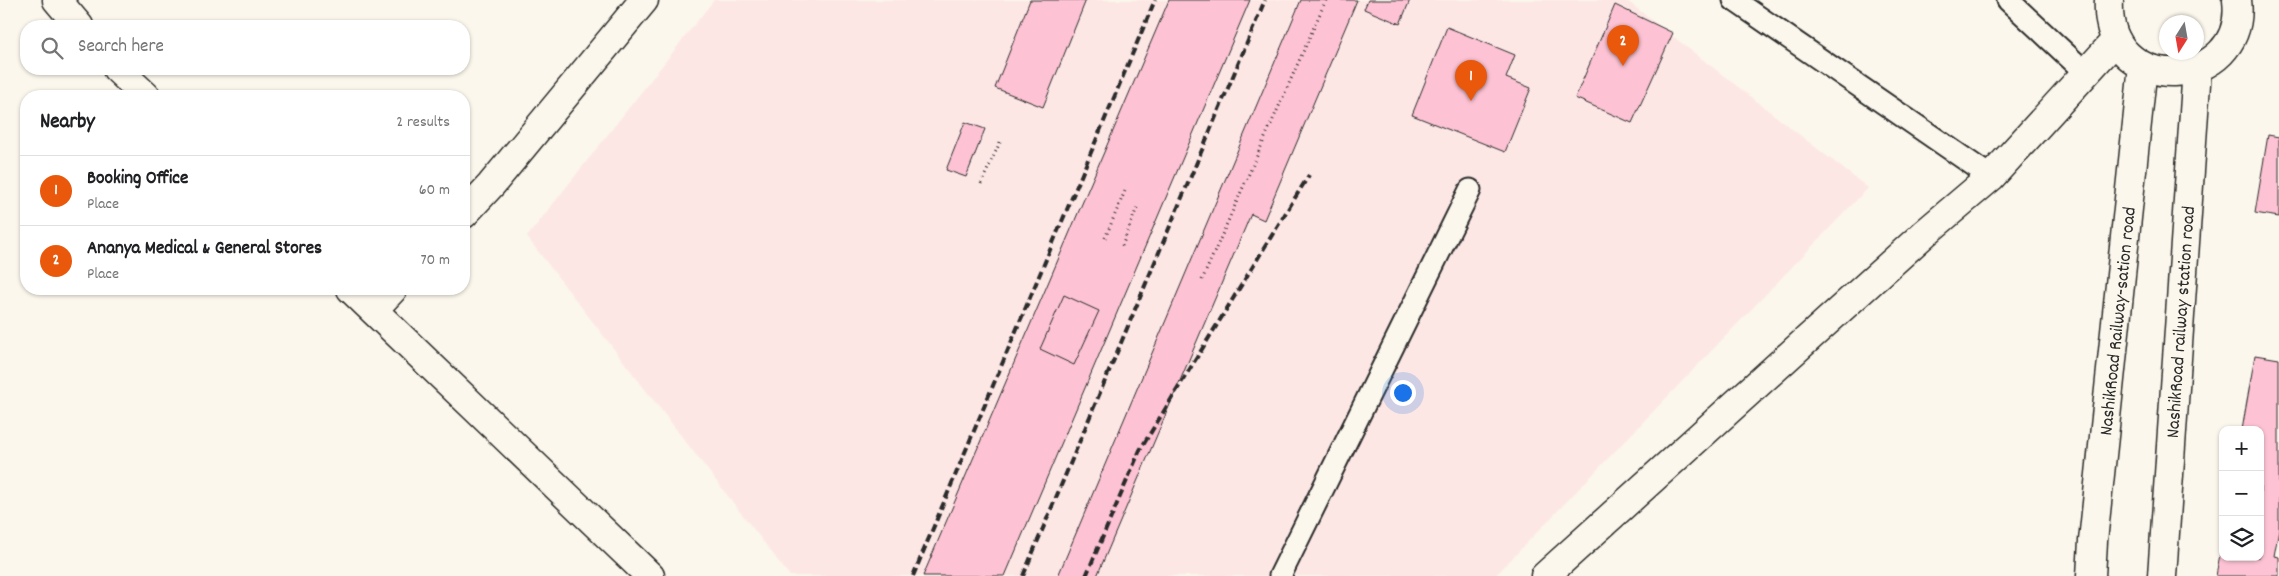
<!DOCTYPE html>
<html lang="en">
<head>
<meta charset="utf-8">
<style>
  :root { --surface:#fff; --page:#f2f2f2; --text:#202124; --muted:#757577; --line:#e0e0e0; --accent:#ea580c }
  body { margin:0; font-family:Dekko,sans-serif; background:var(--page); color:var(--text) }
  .controls { position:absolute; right:15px; bottom:15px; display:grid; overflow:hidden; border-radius:10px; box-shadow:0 1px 4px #0004 }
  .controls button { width:45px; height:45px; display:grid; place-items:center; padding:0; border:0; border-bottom:1px solid var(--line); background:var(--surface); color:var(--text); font:25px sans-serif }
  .compass { position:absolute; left:2159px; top:15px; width:45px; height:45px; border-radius:50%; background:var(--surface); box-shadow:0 1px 4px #0004; rotate:191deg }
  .you { position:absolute; left:1402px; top:392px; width:18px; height:18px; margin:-12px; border:4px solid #fff; border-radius:50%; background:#1a73e8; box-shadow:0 0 0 8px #1a73e833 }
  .badge { display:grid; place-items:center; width:32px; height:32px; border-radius:50%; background:var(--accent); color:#fff; font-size:16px; font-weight:700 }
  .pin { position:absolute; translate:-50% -41px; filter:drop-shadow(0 1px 2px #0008) }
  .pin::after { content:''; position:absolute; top:26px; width:18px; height:15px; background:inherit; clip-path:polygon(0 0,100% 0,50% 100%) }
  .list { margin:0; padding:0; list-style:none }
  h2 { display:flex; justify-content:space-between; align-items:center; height:65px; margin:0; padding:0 20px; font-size:21px }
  h2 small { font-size:16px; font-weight:400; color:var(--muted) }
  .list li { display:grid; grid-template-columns:32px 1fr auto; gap:15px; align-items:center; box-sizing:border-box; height:70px; padding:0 20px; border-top:1px solid var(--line) }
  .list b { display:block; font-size:19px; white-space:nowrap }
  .list p { margin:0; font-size:16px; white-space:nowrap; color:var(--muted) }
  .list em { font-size:16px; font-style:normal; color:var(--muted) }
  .icon { flex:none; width:28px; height:28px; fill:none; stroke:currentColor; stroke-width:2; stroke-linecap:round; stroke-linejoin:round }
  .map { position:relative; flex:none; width:2279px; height:576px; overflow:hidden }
  .search { position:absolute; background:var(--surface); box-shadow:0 1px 4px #0004; left:20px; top:20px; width:450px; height:55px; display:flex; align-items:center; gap:12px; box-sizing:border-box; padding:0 18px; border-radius:20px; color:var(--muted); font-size:19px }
  .panel { position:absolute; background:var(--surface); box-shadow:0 1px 4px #0004; left:20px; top:90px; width:450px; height:205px; border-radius:20px }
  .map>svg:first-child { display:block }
  .built { fill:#fce7e5 }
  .building { fill:#fdc3d5; stroke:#2b2b2b }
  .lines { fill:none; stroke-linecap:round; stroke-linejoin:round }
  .lane-casing { stroke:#2b2b2b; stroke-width:25 }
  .street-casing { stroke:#2b2b2b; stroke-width:31 }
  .secondary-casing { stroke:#2b2b2b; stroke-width:31 }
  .path { stroke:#2b2b2b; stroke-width:3; stroke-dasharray:1 4; stroke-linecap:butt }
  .lane { stroke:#fbf7ec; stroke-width:21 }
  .street { stroke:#fbf7ec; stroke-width:28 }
  .secondary { stroke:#fbf7ec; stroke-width:28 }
  .rail { stroke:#2b2b2b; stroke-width:4; stroke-dasharray:8 4; stroke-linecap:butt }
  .labels { text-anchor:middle; stroke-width:4.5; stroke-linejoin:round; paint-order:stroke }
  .street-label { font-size:19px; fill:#2b2b2b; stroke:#fbf7ec }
</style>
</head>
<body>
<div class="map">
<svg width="2279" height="576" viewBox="0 0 2279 576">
  <rect width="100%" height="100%" fill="#fbf7ec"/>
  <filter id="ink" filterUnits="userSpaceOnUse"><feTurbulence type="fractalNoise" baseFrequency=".02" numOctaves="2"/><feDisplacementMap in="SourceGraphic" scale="10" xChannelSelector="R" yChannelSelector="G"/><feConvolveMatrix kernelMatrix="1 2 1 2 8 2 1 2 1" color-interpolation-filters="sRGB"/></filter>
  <g filter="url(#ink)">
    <path class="built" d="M714,0H1626L1868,188L1495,576H790L527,237Z"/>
    <path class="building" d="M1030,0H1086L1043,107L995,88Z
      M1169,0H1250L1005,576H923Z
      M1301,0H1357L1264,220L1251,214L1097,576H1058Z
      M1368,0H1410L1400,24L1364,9Z
      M1615,5L1673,33L1632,123L1575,98Z
      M1447,27L1515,55L1506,78L1531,88L1505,152L1412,115Z
      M965,122L985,129L966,177L946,170Z
      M2268,135L2279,137V217L2255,213Z
      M1064,295L1099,311L1074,365L1040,349Z
      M2255,355L2279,359V529L2274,556L2279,557V576H2216L2223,538V557H2260V430H2242Z"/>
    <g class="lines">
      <g class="lane-casing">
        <path id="lane" d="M1734,0L1991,177
          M2008,0L2086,73
          M1280,576L1470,190"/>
      </g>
      <g class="street-casing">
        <path id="street" d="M57,0L79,26
          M117,69L146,96
          M464,214L491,185L644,0
          M351,289L650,576
          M373,310L393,289
          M1545,576L1925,233L1991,177L2116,40"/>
      </g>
      <g class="secondary-casing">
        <path id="secondary" d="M2109,0C2103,101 2248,91 2237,0
          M2091,576L2093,541L2143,66
          M2162,576L2197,69"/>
      </g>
      <path class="path" d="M981,184L1001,140
        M1105,238L1125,191
        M1122,246L1138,205
        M1202,280L1326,0"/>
      <use href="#lane" class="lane"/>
      <use href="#street" class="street"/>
      <use href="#secondary" class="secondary"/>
      <path class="rail" d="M913,576L1155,0
        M1023,576L1265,0
        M1086,576L1140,450L1309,175"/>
    </g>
  </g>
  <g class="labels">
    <g class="street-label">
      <text transform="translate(2116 321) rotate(-84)" y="7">NashikRoad Railway-sation road</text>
      <text transform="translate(2179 322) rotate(-86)" y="7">NashikRoad railway station road</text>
    </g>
  </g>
</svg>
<div class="controls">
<button>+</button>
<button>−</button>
<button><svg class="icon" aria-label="layers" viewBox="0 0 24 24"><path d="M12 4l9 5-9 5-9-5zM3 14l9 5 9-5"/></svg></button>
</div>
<svg class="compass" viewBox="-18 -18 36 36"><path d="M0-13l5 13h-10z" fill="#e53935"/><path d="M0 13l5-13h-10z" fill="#757577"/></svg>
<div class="you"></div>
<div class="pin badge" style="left:1471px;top:101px">1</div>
<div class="pin badge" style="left:1623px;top:66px">2</div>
<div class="search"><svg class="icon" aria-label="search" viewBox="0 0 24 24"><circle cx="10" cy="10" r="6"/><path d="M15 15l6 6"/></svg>Search here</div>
<section class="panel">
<h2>Nearby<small>2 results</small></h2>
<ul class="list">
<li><span class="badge">1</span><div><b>Booking Office</b><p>Place</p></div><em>60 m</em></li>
<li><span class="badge">2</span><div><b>Ananya Medical &amp; General Stores</b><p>Place</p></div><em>70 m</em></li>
</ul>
</section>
</div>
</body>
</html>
